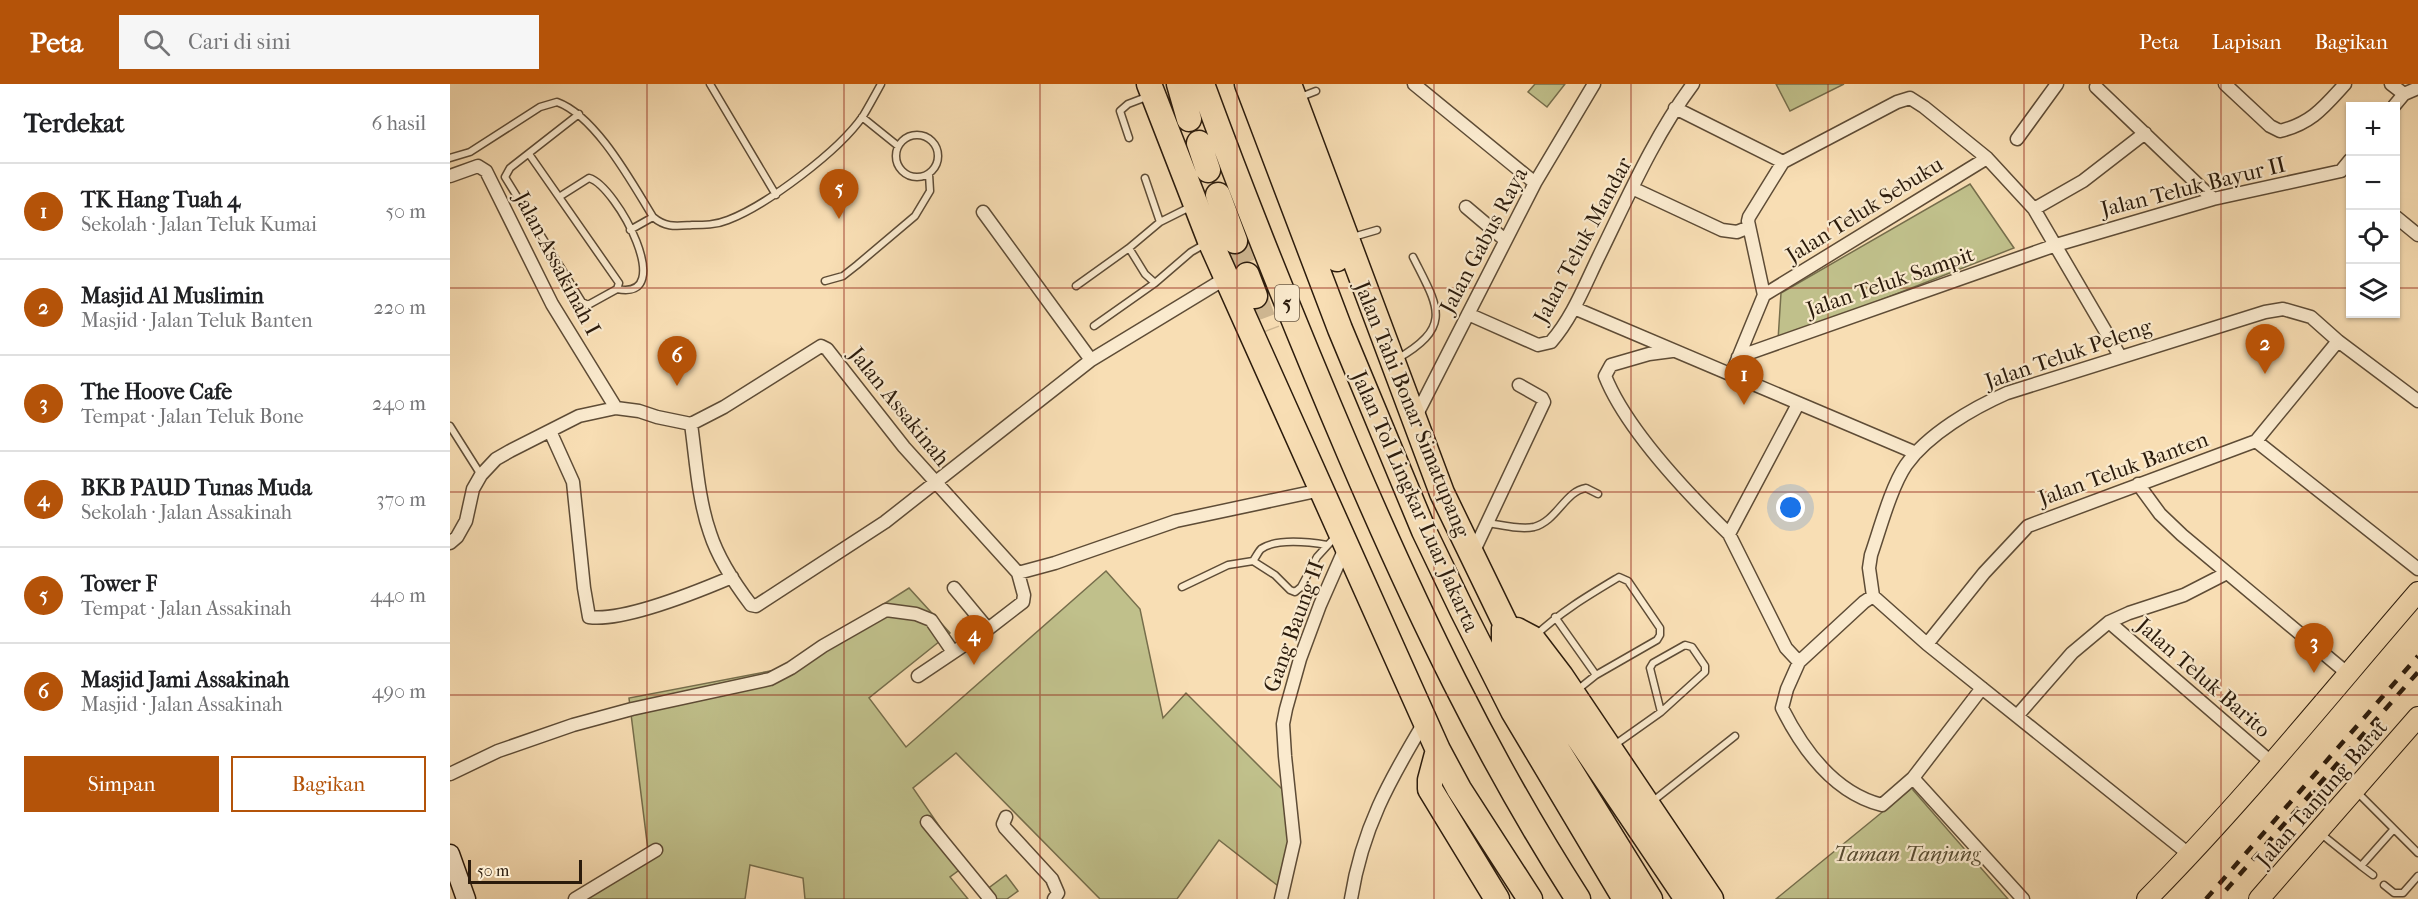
<!DOCTYPE html>
<html lang="id">
<head>
<meta charset="utf-8">
<style>
  :root { --surface:#fff; --page:#f6f6f6; --text:#202124; --muted:#757577; --line:#e0e0e0; --accent:#b45309 }
  body { margin:0; font-family:"IM FELL French Canon",serif; background:var(--page); color:var(--text) }
  .controls { position:absolute; right:18px; top:18px; display:grid; overflow:hidden; border-radius:0px; box-shadow:0 2px 4px #0004 }
  .controls button { width:54px; height:54px; display:grid; place-items:center; padding:0; border:0; border-bottom:2px solid var(--line); background:var(--surface); color:var(--text); font:30px sans-serif }
  .scale { position:absolute; left:18px; bottom:15px; width:114px; box-sizing:border-box; padding-left:6px; border:3px solid #2b1b0c; border-top:0; font-size:16px; line-height:21px; white-space:nowrap; color:#2b1b0c; -webkit-text-stroke:4px #faeace; paint-order:stroke }
  .you { position:absolute; left:1341px; top:424px; width:21px; height:21px; margin:-15px; border:4px solid #fff; border-radius:50%; background:#1a73e8; box-shadow:0 0 0 9px #1a73e833 }
  .badge { display:grid; place-items:center; width:39px; height:39px; border-radius:50%; background:var(--accent); color:#fff; font-size:20px; font-weight:700 }
  .pin { position:absolute; translate:-50% -50px; filter:drop-shadow(0 2px 3px #0008) }
  .pin::after { content:''; position:absolute; top:32px; width:21px; height:18px; background:inherit; clip-path:polygon(0 0,100% 0,50% 100%) }
  .list { margin:0; padding:0; list-style:none }
  h2 { display:flex; justify-content:space-between; align-items:center; height:78px; margin:0; padding:0 24px; font-size:26px }
  h2 small { font-size:20px; font-weight:400; color:var(--muted) }
  .list li { display:grid; grid-template-columns:39px 1fr auto; gap:18px; align-items:center; box-sizing:border-box; height:96px; padding:0 24px; border-top:2px solid var(--line) }
  .list b { display:block; font-size:22px; white-space:nowrap }
  .list p { margin:0; font-size:20px; white-space:nowrap; color:var(--muted) }
  .list em { font-size:20px; font-style:normal; color:var(--muted) }
  .actions { display:flex; gap:12px; padding:18px 24px }
  .actions a { flex:1; padding:14px 0; border:2px solid var(--accent); border-radius:0px; text-align:center; font-size:21px; color:var(--accent) }
  .actions .main { background:var(--accent); color:#fff }
  .icon { flex:none; width:33px; height:33px; fill:none; stroke:currentColor; stroke-width:2; stroke-linecap:round; stroke-linejoin:round }
  .map { position:relative; flex:none; width:1968px; height:815px; overflow:hidden }
  header { display:flex; align-items:center; gap:36px; box-sizing:border-box; height:84px; padding:0 30px; background:var(--accent); color:#fff }
  header strong { font-size:28px }
  nav { display:flex; gap:33px; margin-inline-start:auto; font-size:21px }
  .search { width:420px; height:54px; background:var(--page); display:flex; align-items:center; gap:15px; box-sizing:border-box; padding:0 21px; border-radius:0px; color:var(--muted); font-size:22px }
  main { display:flex }
  aside { flex:1; background:var(--surface) }
  .map>svg:first-child { display:block }
  .green { fill:#c0c08b; stroke:#766e4c; stroke-width:1.5 }
  .lines { fill:none; stroke-linecap:round; stroke-linejoin:round }
  .highway-tunnel { stroke:#cfb792; stroke-width:24; stroke-dasharray:24 12; stroke-linecap:butt }
  .lane-casing { stroke:#5e4c36; stroke-width:9 }
  .street-casing { stroke:#5e4c36; stroke-width:15 }
  .secondary-casing { stroke:#2b1b0c; stroke-width:21 }
  .primary-casing { stroke:#2b1b0c; stroke-width:22 }
  .highway-casing { stroke:#2b1b0c; stroke-width:27 }
  .lane { stroke:#faeace; stroke-width:6 }
  .street { stroke:#faeace; stroke-width:12 }
  .secondary { stroke:#faeace; stroke-width:18 }
  .primary { stroke:#f8deb4; stroke-width:20 }
  .highway { stroke:#f8deb4; stroke-width:24 }
  .rail { stroke:#2b1b0c; stroke-width:4.5; stroke-dasharray:10 10; stroke-linecap:butt }
  .grid { fill:none; stroke:#8f2418; stroke-width:1.5; stroke-opacity:0.55 }
  .labels { text-anchor:middle; stroke-width:4.5; stroke-linejoin:round; paint-order:stroke }
  .shield { fill:#faeace; stroke:#695946; stroke-width:1.5 }
  .shield-label { font-size:21px; font-weight:bold; fill:#2b1b0c }
  .street-label { font-size:22px; fill:#2b1b0c; stroke:#faeace }
  .park-label { font-size:22px; font-style:italic; fill:#584d32; stroke:#faeace }
</style>
</head>
<body>
<header>
<strong>Peta</strong>
<div class="search"><svg class="icon" aria-label="search" viewBox="0 0 24 24"><circle cx="10" cy="10" r="6"/><path d="M15 15l6 6"/></svg>Cari di sini</div>
<nav><a>Peta</a><a>Lapisan</a><a>Bagikan</a></nav>
</header>
<main>
<aside>
<h2>Terdekat<small>6 hasil</small></h2>
<ul class="list">
<li><span class="badge">1</span><div><b>TK Hang Tuah 4</b><p>Sekolah · Jalan Teluk Kumai</p></div><em>50 m</em></li>
<li><span class="badge">2</span><div><b>Masjid Al Muslimin</b><p>Masjid · Jalan Teluk Banten</p></div><em>220 m</em></li>
<li><span class="badge">3</span><div><b>The Hoove Cafe</b><p>Tempat · Jalan Teluk Bone</p></div><em>240 m</em></li>
<li><span class="badge">4</span><div><b>BKB PAUD Tunas Muda</b><p>Sekolah · Jalan Assakinah</p></div><em>370 m</em></li>
<li><span class="badge">5</span><div><b>Tower F</b><p>Tempat · Jalan Assakinah</p></div><em>440 m</em></li>
<li><span class="badge">6</span><div><b>Masjid Jami Assakinah</b><p>Masjid · Jalan Assakinah</p></div><em>490 m</em></li>
</ul>
<div class="actions"><a class="main">Simpan</a><a>Bagikan</a></div>
</aside>
<div class="map">
<svg width="1968" height="815" viewBox="0 0 1968 815">
  <rect width="100%" height="100%" fill="#f8deb4"/>
  <filter id="stains"><feTurbulence type="fractalNoise" baseFrequency=".00333" numOctaves="4"/><feColorMatrix values="0 0 0 0 .2 0 0 0 0 .09 0 0 0 0 .02 0 0 0 .5 -.17"/></filter>
  <radialGradient id="worn" r=".72"><stop offset=".6" stop-color="#630" stop-opacity="0"/><stop offset="1" stop-color="#630" stop-opacity=".3"/></radialGradient>
  <path class="green" d="M1085,0H1115L1097,23L1078,8Z
    M1326,0H1394L1340,27Z
    M1520,100L1564,164L1328,256L1331,209Z
    M656,487L690,525L713,634L736,609L846,719L832,805L769,756L727,815H650L506,669L463,704L516,781L500,793L518,815H355L353,794L300,781L295,815H135L198,766L179,614L331,585L459,504L500,549L419,614L456,663Z
    M1463,703V706L1558,815H1326Z
    M556,791L568,807L557,815H543L536,806Z"/>
  <g class="lines">
    <path class="highway-tunnel" d="M785,157L797,191
      M805,212L818,247"/>
    <g class="lane-casing">
      <path id="lane" d="M260,0L326,111
        M848,14L866,7
        M412,33L448,62
        M446 72a21 21 0 1 1 42 0a21 21 0 1 1-42 0Z
        M679,54L670,27L678,20L699,12
        M79,70L169,199L167,205L138,221L132,218L55,93L60,84L129,30
        M0,74L20,68L90,23L107,18C146,32 182,99 203,133C216,144 226,142 242,141C254,141 266,141 278,136C317,121 389,67 413,32C419,22 425,11 431,0
        M695,94L710,138
        M109,113L139,94C167,102 228,218 167,205
        M740,123L710,138L679,164L695,190L705,199L741,168L755,160
        M180,146L203,133
        M903,153L927,146
        M375,197L393,192L407,181L465,132L480,107L479,90
        M626,202L679,164
        M644,242L705,199
        M947,275C1004,242 988,223 963,173
        M0,342L31,391
        M1038,439C1052,441 1070,446 1084,443C1107,437 1115,407 1136,404L1148,410
        M803,477C806,473 808,468 811,465C826,454 860,458 877,461
        M732,503L778,481L803,477L825,491L840,506L845,508L851,503L867,473L887,451
        M1085,552C1110,528 1139,511 1169,493L1178,497L1210,544V551L1207,556L1146,591L1105,533
        M1126,607L1146,591
        M1163,662L1211,628L1255,588V582L1242,563L1235,561L1203,579L1200,584L1211,628
        M1907,708L1968,769
        M1203,717L1285,652
        M1870,749L1911,782L1943,746
        M1911,782L1923,791
        M1934,801L1944,809H1953L1968,792"/>
    </g>
    <g class="street-casing">
      <path id="street" d="M964,0L1085,99
        M1775,0L1820,42L1830,47C1862,39 1874,23 1895,0
        M1941,0L1954,10
        M1646,3L1763,115
        M1944,22L1954,10L1968,4
        M1225,24L1333,78
        M1567,55L1607,0
        M1891,87L1900,76
        M0,92L28,82L36,87L102,220L166,324
        M1182,104L1272,146L1287,148L1299,143
        M1016,123L1055,156
        M1584,125L1633,97L1695,49
        M533,128L641,276L776,194
        M1946,133L1968,151
        M1314,211L1537,74
        M1124,224L1466,369
        M1018,230L1088,261L1101,258C1122,234 1134,203 1148,174C1177,115 1204,52 1243,0
        M1222,267L1199,270L1161,281L1155,292C1176,345 1238,410 1279,450
        M1288,273L1606,161L1763,115L1891,87
        M1281,291L1314,211L1298,137L1299,133L1333,78L1447,18L1460,14L1474,23L1537,74L1584,125L1670,272
        M1348,320L1279,450L1336,564L1349,578
        M965,334L1085,99L1144,0
        M241,340C246,375 248,415 260,449C268,474 285,500 301,521L306,522L435,438L641,276
        M100,347L123,398L134,504L139,533C174,538 249,507 282,493
        M1806,357L1968,485
        M1688,400L1710,430L1732,451L1897,589
        M0,459L7,453L16,437L23,405L31,391L46,375L60,367L129,332L166,324L189,327L207,333L241,340L274,323L371,262L377,265L454,363L568,489L574,511L573,518L538,545L468,592
        M1022,471L1094,318L1092,314L1069,301
        M568,489L605,479L726,437L871,406
        M504,504L538,545
        M1423,512L1414,518L1349,578L1337,605L1332,624C1353,666 1384,709 1432,721L1463,694L1532,604
        M1659,538L1822,679
        M1477,560L1534,489L1578,442L1806,357L1888,257
        M1567,632L1622,569L1659,538L1679,529L1734,511L1775,490
        M0,690L48,667L123,641L182,625L320,595L341,584L373,562L436,526L466,530L481,536L503,568
        M1463,694L1573,815
        M556,733L553,740L555,744L602,795L608,809L604,815
        M477,738L540,815
        M1740,771L1477,560L1423,512L1419,484L1421,471C1430,445 1441,403 1456,381C1478,350 1523,324 1557,309L1815,228L1833,225L1861,233L1888,257L1968,317
        M125,815L206,766
        M831,815L844,758L835,672L833,640L836,625L850,575L870,521L896,462
        M901,815C912,745 939,697 975,637"/>
    </g>
    <g class="secondary-casing">
      <path id="secondary" d="M0,770L16,815"/>
    </g>
    <g class="primary-casing">
      <path id="primary" d="M1697,815C1793,718 1879,611 1968,508
        M1809,815L1968,633"/>
    </g>
    <g class="highway-casing">
      <path id="highway" d="M699,0L760,157L988,666L1009,705L1080,815
        M729,0L739,35
        M752,0C798,125 848,249 900,371C966,525 1037,674 1128,815
        M797,0L890,245L974,447L1012,526L1063,627L1175,815
        M819,0L887,175
        M839,0L992,409L1055,539L1113,631L1237,815
        M749,59L758,86
        M768,111L785,157
        M797,191L805,212
        M1054,545V562L1059,580L1081,623L1200,815
        M1067,546L1082,554L1111,592L1261,815
        M988,666L980,696V705L1047,815"/>
    </g>
    <use href="#lane" class="lane"/>
    <use href="#street" class="street"/>
    <use href="#secondary" class="secondary"/>
    <use href="#primary" class="primary"/>
    <use href="#highway" class="highway"/>
    <path class="rail" d="M1776,806L1968,588
      M1756,815L1968,572"/>
  </g>
  <path class="grid" d="M197,0V815M394,0V815M590,0V815M787,0V815M984,0V815M1181,0V815M1378,0V815M1574,0V815M1771,0V815M0,204H1900M1946,204H1968M0,408H1968M0,611H1968"/>
  <g class="labels">
    <rect class="shield" x="825" y="201" width="24" height="36" rx="4.5"/>
    <g class="shield-label">
      <text x="837" y="226">5</text>
    </g>
    <g class="street-label">
      <text transform="translate(1743 102) rotate(-14)" y="8">Jalan Teluk Bayur II</text>
      <text transform="translate(1414 125) rotate(-32)" y="8">Jalan Teluk Sebuku</text>
      <text transform="translate(1033 156) rotate(-62)" y="8">Jalan Gabus Raya</text>
      <text transform="translate(1132 156) rotate(-62)" y="8">Jalan Teluk Mandar</text>
      <text transform="translate(108 179) rotate(62)" y="8">Jalan Assakinah I</text>
      <text transform="translate(1440 197) rotate(-19)" y="8">Jalan Teluk Sampit</text>
      <text transform="translate(1618 269) rotate(-19)" y="8">Jalan Teluk Peleng</text>
      <text transform="translate(450 322) rotate(51)" y="8">Jalan Assakinah</text>
      <text transform="translate(963 325) rotate(68)" y="8">Jalan Tahi Bonar Simatupang</text>
      <text transform="translate(1673 384) rotate(-20)" y="8">Jalan Teluk Banten</text>
      <text transform="translate(966 417) rotate(66)" y="8">Jalan Tol Lingkar Luar Jakarta</text>
      <text transform="translate(843 542) rotate(-70)" y="8">Gang Baung II</text>
      <text transform="translate(1754 593) rotate(41)" y="8">Jalan Teluk Barito</text>
      <text transform="translate(1871 709) rotate(-49)" y="8">Jalan Tanjung Barat</text>
    </g>
    <g class="park-label">
      <text x="1457" y="777">Taman Tanjung</text>
    </g>
  </g>
  <rect width="100%" height="100%" filter="url(#stains)"/>
  <rect width="100%" height="100%" fill="url(#worn)"/>
</svg>
<div class="controls">
<button>+</button>
<button>−</button>
<button><svg class="icon" aria-label="locate" viewBox="0 0 24 24"><circle cx="12" cy="12" r="6"/><path d="M12 2v4M12 18v4M2 12h4M18 12h4"/></svg></button>
<button><svg class="icon" aria-label="layers" viewBox="0 0 24 24"><path d="M12 4l9 5-9 5-9-5zM3 14l9 5 9-5"/></svg></button>
</div>
<div class="scale">50 m</div>
<div class="you"></div>
<div class="pin badge" style="left:1294px;top:321px">1</div>
<div class="pin badge" style="left:1815px;top:290px">2</div>
<div class="pin badge" style="left:1864px;top:589px">3</div>
<div class="pin badge" style="left:524px;top:581px">4</div>
<div class="pin badge" style="left:389px;top:135px">5</div>
<div class="pin badge" style="left:227px;top:302px">6</div>
</div>
</main>
</body>
</html>
